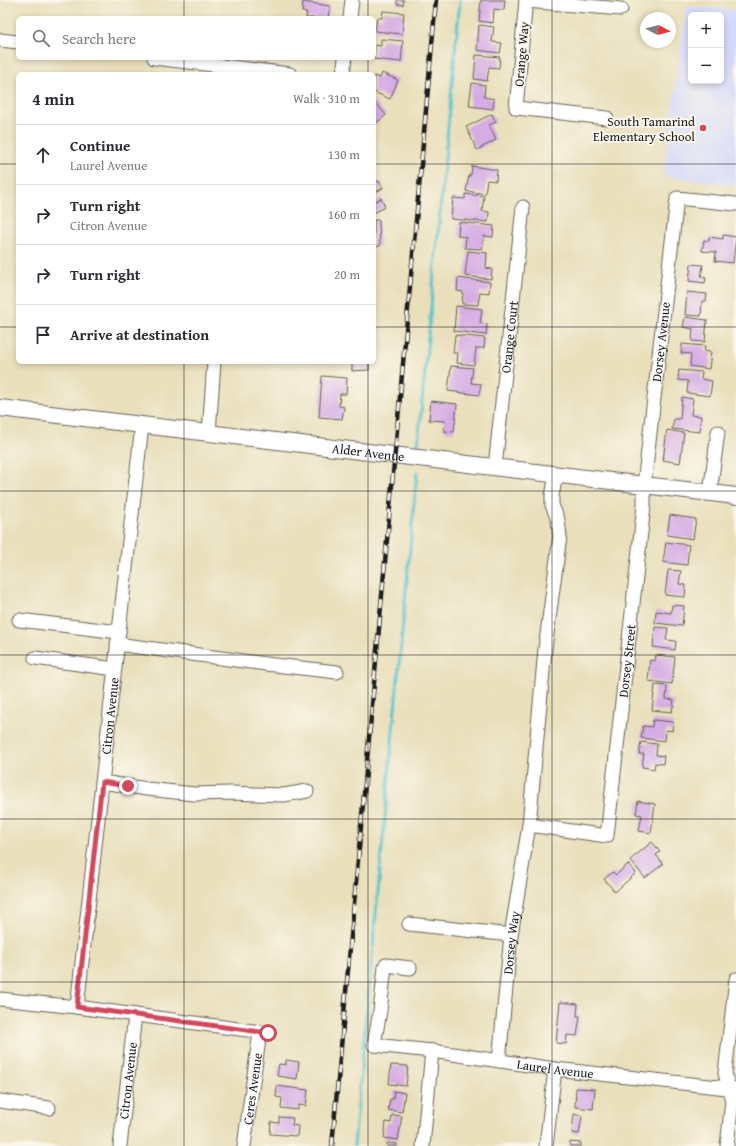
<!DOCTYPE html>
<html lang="en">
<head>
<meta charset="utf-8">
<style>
  :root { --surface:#fff; --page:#f2f2f3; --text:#2b2b33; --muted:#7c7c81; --line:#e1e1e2 }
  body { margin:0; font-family:"Gentium Book Plus",serif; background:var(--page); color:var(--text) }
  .controls { position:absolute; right:12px; top:12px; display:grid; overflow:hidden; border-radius:6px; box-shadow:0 2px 6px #0003 }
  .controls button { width:36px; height:36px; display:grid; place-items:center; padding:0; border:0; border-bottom:1px solid var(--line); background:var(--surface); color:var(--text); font:20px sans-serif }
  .compass { position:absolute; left:640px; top:12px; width:36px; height:36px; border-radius:50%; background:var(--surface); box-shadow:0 2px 6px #0003; rotate:97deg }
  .stop { position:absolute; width:12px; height:12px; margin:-9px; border:3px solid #d1495b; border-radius:50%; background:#fff }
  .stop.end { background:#d1495b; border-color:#fff; box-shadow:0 1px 4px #0008 }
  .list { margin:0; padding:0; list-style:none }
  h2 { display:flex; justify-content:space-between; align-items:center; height:52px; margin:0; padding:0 16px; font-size:17px }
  h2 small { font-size:13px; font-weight:400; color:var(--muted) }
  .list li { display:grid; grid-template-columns:26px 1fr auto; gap:12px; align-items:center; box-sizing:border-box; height:60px; padding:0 16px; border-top:1px solid var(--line) }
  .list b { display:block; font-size:15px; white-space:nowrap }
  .list p { margin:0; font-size:13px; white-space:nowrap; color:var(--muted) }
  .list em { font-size:13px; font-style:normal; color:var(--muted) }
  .icon { flex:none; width:22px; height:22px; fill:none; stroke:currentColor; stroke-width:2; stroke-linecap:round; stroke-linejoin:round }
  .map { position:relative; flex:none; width:736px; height:1146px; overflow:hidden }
  .search { position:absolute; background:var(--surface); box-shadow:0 2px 6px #0003; left:16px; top:16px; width:360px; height:44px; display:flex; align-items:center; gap:10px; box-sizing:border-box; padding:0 14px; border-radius:6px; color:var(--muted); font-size:15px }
  .panel { position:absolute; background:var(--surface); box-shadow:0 2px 6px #0003; left:16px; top:72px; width:360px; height:292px; border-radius:6px }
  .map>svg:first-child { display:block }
  .built { fill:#d4d8f9; fill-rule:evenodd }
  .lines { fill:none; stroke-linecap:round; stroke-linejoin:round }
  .stream { stroke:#54c1cb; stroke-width:3 }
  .building { fill:#d6ace4 }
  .minor-casing { stroke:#646054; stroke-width:15 }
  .major-casing { stroke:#646054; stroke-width:18 }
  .minor { stroke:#fff; stroke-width:13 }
  .major { stroke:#fff; stroke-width:16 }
  .rail-casing { stroke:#1c1c1c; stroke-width:4.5 }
  .rail { stroke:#fbf7ec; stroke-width:3; stroke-dasharray:9; stroke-linecap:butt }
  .route { stroke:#d1495b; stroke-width:5 }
  .grid { fill:none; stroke:#1c1c1c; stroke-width:1; stroke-opacity:0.55 }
  .poi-dot { fill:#d1495b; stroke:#fbf7ec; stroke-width:1.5 }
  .labels { text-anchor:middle; stroke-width:4; stroke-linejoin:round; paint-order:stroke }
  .street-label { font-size:13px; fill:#1c1c1c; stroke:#fbf7ec }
  .poi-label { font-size:13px; fill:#1c1c1c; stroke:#fbf7ec; text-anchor:end }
</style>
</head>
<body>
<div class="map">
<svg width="736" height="1146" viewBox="0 0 736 1146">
  <rect width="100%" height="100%" fill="#fbf7ec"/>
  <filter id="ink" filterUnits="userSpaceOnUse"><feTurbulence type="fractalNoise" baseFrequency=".025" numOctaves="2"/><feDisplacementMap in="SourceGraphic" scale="8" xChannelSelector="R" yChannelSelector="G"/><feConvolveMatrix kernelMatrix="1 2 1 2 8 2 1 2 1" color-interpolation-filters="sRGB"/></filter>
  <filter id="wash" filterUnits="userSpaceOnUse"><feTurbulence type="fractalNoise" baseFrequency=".012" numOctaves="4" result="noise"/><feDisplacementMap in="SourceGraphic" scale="16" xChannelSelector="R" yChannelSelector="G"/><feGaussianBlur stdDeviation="0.9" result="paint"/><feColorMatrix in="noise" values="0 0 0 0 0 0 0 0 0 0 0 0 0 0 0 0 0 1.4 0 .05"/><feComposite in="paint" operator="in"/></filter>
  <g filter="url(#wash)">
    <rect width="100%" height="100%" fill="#e9dfbb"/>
    <path class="built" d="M686,6L736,10V185L663,176ZM691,15H721V81H691Z"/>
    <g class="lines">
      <path class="stream" d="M418,444L460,0
        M354,1146L383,839L417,472"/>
    </g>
    <g id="blocks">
      <path class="building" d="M397,0H404L403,5L397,4Z
        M481,0H505L504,10L494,9L493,23L479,21Z
        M303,2L330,6L328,18H306L307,13L302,12Z
        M383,11L404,13L402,34L375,31L377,18H382Z
        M479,25L494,27L492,42L502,43L500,53L477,50Z
        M381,39L403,41L401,62L374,59L375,45L381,46Z
        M476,55L500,57L499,68L489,67L487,81L474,79Z
        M382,73L398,80L390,99L374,92V76L380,78Z
        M472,83L485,85L484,97L494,99L493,109L469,106Z
        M374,101L386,115L374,125Z
        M492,114L496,122L489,125L496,140L477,150L466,127Z
        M472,166L497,170L496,181L487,180L485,194L466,191L469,175H471Z
        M379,181L383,188L374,193V183Z
        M465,194L484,196L482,211L489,212L488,222L451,219L453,198L465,199Z
        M374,198L376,201L381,198L385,207L374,213Z
        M374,220H379L380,246L374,247Z
        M459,222L494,226L493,237L484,236L482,249L465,248L466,237L458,236Z
        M723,235L736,237L733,263L715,261L716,252L702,251L704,240L709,241V237L723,239Z
        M468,251L487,253L486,268L492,269L491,279L465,276Z
        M691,264L703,265L701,277L706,278L705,283L689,281Z
        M458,278L490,282L489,293L480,292L478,305L462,304L463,292L457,291Z
        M687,292L707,294L706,301H702L701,316L685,315Z
        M456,306L482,309L480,323L487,324L486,335L454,331Z
        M685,317L707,320L705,342L692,341L693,329L683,327Z
        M455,335L485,338L484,348H476L474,365L457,363L458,353H453Z
        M682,344L705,346L704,351L711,352L709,369L690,366L691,354L681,353Z
        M352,362H369V370L352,371Z
        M451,366L473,368L471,383L481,384L479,395L448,391Z
        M679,370L702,372L701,379L712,381L710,396L687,393L688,381L678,380Z
        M322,376L347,378L346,394H340L339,406L344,407L342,419L319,417Z
        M682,397L693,399L691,415L701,416L700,432L672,429L674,419H680Z
        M431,401L457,404L454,432L444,431L445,421L429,420Z
        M667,430L684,433L680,463L663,460Z
        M670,515L696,519L693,539L667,535Z
        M666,542L689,545L687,565L663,562Z
        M668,570L681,571L679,584L686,585L685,597L665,595Z
        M672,605L684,606L682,626L655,623L656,611L671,613Z
        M655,627L668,628L666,640L676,641L675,650L653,647Z
        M656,655L675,657L672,684L648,681L650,660L655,661Z
        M655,685L667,686L666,699L674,700L672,712L652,710Z
        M653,720L673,722L672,731L666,730L665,741L641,738L643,726L652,727Z
        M641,742L657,744L656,755L664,756L663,764L655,763L654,769L642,767L644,754H639Z
        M638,801L655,804L651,833L639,831L642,815L636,814Z
        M652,842L660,852L656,855L663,864L645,878L630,860Z
        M628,864L636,873L615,892L604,879L613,872L616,875Z
        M560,1002L578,1004L577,1016H580L577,1036L567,1035L566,1044L556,1043Z
        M286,1060L299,1062L297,1079L277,1076L279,1064L286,1065Z
        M391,1065L408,1066L406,1086L389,1084Z
        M277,1086L308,1090L306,1106L298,1105V1110L281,1108L282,1098L276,1097Z
        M576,1088L595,1089L593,1109L575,1107Z
        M394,1091L405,1093L402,1112L388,1110L390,1099H393Z
        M574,1114L582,1116L579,1134L572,1133Z
        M392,1115L402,1116L398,1140L384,1138L386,1122L391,1123Z
        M279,1117L293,1118L292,1125L298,1126L297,1136L270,1134L271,1122L279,1123Z
        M570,1142L581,1143V1146H570Z
        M387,1143L397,1144V1146H387Z"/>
    </g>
  </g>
  <g filter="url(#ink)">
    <use href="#blocks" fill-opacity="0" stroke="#646054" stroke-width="1"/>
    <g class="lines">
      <g class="minor-casing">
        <g id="minor">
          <path d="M526,0L516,108L607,118"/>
          <path d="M526,1L621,9"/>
          <path d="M350,18L352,0"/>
          <path d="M0,40L18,42"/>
          <path d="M154,58L290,74"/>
          <path d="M343,74L345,58"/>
          <path d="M209,433L214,362"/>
          <path id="s1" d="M495,467L523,207"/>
          <path d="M710,493L718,432"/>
          <path d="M19,620L119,632"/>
          <path d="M117,644L266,664L337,672"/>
          <path d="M35,658L115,669"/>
          <path d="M102,782L147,789L194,794L231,793L284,795L307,791"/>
          <path id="s2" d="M529,825L607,836L644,505V485L677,198L736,204"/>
          <path d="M409,924L511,935"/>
          <path id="s3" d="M410,968L386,965L385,967L380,1011L374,1045L432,1051L555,1069L736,1089"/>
          <path d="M0,999L77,1007L268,1033"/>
          <path id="s4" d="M77,1007L142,425"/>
          <path id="s5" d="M499,1061L511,935L529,825L545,649L560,536L558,520L552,505V496L556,475"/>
          <path d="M0,1101L49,1108"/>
          <path id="s6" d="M120,1146L135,1015"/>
          <path id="s7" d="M244,1146L260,1032"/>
          <path d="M423,1146L432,1051"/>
          <path d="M546,1146L555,1069"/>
          <path d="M727,1146L732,1101L725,1073L736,979"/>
        </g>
      </g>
      <g class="major-casing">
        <g id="major">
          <path id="s8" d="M0,408L736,496"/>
        </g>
      </g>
      <use href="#minor" class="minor"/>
      <use href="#major" class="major"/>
      <g class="rail-casing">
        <path id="rail" d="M332,1146L436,0"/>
      </g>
      <use href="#rail" class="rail"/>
    </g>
  </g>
  <g class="lines" filter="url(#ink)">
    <path class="route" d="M128,786L102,782L77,1007L268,1033"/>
  </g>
  <path class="grid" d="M184,0V18M368,0V18M552,0V1146M184,58V74M368,58V74M0,164H18M374,164H736M0,327H18M374,327H736M184,362V1146M368,362V1146M0,491H736M0,655H736M0,819H736M0,982H736"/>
  <circle class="poi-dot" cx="703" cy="128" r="4"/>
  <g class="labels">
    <g class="street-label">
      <text transform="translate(521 54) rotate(-85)" y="5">Orange Way</text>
      <text dy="5" stroke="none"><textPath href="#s1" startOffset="131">Orange Court</textPath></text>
      <text dy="5" stroke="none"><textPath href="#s2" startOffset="576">Dorsey Avenue</textPath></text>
      <text dy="5" stroke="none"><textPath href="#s8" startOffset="371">Alder Avenue</textPath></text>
      <text dy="5" stroke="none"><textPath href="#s2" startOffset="255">Dorsey Street</textPath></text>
      <text dy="5" stroke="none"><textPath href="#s4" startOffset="293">Citron Avenue</textPath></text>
      <text dy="5" stroke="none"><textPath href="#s5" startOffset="119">Dorsey Way</textPath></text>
      <text dy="5" stroke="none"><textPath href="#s3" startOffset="288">Laurel Avenue</textPath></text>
      <text dy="5" stroke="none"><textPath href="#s6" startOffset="66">Citron Avenue</textPath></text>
      <text dy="5" stroke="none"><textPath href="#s7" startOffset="58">Ceres Avenue</textPath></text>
    </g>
    <g class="poi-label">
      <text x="695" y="126">South Tamarind<tspan x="695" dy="15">Elementary School</tspan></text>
    </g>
  </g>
</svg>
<div class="controls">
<button>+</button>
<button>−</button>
</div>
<svg class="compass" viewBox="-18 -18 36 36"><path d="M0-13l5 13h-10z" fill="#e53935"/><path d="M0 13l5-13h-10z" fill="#7c7c81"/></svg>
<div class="stop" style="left:268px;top:1033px"></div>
<div class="stop end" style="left:128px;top:786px"></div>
<div class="search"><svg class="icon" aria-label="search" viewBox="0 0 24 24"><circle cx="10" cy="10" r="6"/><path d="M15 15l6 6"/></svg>Search here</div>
<section class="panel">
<h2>4 min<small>Walk · 310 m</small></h2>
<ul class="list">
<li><svg class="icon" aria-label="ahead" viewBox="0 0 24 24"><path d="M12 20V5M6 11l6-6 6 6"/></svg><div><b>Continue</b><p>Laurel Avenue</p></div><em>130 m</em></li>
<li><svg class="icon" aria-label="right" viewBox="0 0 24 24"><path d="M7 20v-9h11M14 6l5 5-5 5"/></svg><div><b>Turn right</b><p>Citron Avenue</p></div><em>160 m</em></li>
<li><svg class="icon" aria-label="right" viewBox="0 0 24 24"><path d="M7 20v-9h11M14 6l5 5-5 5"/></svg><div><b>Turn right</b></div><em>20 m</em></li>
<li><svg class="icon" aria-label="arrive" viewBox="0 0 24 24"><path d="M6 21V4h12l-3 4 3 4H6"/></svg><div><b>Arrive at destination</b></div></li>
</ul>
</section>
</div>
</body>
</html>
